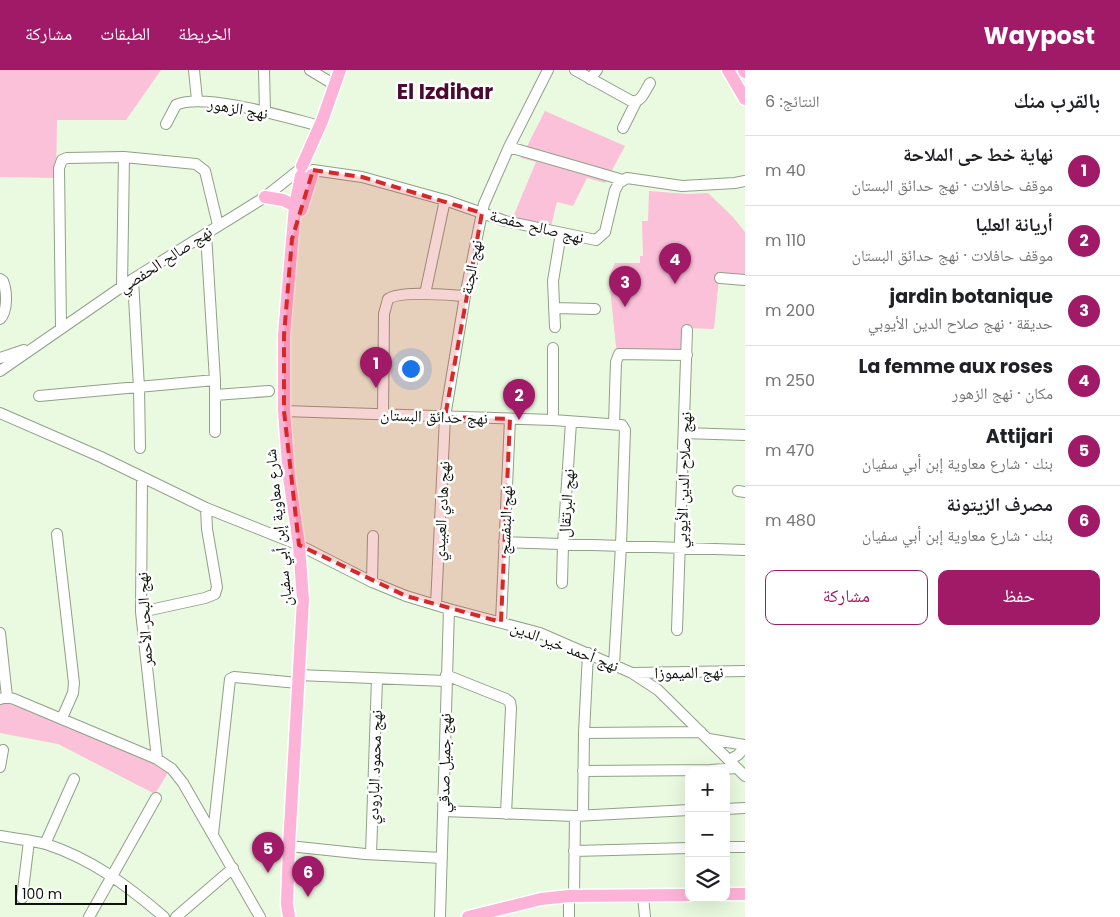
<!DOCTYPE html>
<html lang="ar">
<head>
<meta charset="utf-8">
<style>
  :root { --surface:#fff; --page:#f2f2f2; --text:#202124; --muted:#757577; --line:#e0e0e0; --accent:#a01a68 }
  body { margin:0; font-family:Poppins,"Noto Naskh Arabic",sans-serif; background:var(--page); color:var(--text); direction:rtl }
  .controls { position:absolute; right:15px; bottom:15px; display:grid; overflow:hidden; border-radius:10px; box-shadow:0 5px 20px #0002 }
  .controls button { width:45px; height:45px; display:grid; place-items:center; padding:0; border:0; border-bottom:1px solid var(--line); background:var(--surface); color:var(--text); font:25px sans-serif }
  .scale { position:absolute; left:15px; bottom:12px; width:112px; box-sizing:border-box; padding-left:5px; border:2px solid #0d120a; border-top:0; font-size:14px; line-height:18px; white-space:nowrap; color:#0d120a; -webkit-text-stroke:4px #fff; paint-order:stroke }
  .you { position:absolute; left:410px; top:298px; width:18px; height:18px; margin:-12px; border:4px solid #fff; border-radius:50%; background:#1a73e8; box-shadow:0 0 0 8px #1a73e833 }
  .badge { display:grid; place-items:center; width:32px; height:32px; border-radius:50%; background:var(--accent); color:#fff; font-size:16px; font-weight:700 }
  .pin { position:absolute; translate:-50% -41px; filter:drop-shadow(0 1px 2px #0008) }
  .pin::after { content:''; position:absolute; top:26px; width:18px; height:15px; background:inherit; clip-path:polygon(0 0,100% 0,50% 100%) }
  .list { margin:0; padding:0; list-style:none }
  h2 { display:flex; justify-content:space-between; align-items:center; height:65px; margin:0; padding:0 20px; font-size:21px }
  h2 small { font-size:16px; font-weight:400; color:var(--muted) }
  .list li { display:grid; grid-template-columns:32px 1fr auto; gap:15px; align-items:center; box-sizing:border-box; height:70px; padding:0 20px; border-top:1px solid var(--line) }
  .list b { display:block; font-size:19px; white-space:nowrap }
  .list p { margin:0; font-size:16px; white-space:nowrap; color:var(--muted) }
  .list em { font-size:16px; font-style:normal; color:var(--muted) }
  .actions { display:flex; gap:10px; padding:15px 20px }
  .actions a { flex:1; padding:11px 0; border:1px solid var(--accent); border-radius:10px; text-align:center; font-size:18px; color:var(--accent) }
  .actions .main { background:var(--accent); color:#fff }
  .icon { flex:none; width:28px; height:28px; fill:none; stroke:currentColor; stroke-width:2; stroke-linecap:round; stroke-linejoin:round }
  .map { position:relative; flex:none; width:745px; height:847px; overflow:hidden; direction:ltr }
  header { display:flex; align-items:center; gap:30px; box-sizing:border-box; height:70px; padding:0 25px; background:var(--accent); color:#fff }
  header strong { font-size:24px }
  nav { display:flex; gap:28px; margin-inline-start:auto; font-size:18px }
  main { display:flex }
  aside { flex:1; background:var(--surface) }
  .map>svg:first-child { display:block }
  .green { fill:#fac1d9 }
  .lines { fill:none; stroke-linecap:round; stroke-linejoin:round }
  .minor-casing { stroke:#91a088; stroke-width:12 }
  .major-casing { stroke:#fff; stroke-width:15 }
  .minor { stroke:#fff; stroke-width:10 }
  .major { stroke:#fdb3d7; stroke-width:12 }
  .marked { fill:#d62828; fill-opacity:0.2; stroke:#d62828; stroke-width:4; stroke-dasharray:10 6; stroke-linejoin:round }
  .labels { text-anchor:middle; stroke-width:5; stroke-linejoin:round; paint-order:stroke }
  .street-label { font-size:16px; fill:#0d120a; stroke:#fff }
  .district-label { font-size:21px; font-weight:bold; fill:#4b0b2f; stroke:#fff }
</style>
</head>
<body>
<header>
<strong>Waypost</strong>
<nav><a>الخريطة</a><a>الطبقات</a><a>مشاركة</a></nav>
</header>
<main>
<aside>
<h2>بالقرب منك<small>النتائج: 6</small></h2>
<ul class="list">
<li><span class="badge">1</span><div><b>نهاية خط حى الملاحة</b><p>موقف حافلات · نهج حدائق البستان</p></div><em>40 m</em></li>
<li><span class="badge">2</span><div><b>أريانة العليا</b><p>موقف حافلات · نهج حدائق البستان</p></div><em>110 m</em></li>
<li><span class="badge">3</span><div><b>jardin botanique</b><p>حديقة · نهج صلاح الدين الأيوبي</p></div><em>200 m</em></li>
<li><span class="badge">4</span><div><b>La femme aux roses</b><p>مكان · نهج الزهور</p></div><em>250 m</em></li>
<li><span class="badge">5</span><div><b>Attijari</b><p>بنك · شارع معاوية إبن أبي سفيان</p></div><em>470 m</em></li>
<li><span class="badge">6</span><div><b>مصرف الزيتونة</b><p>بنك · شارع معاوية إبن أبي سفيان</p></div><em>480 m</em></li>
</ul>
<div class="actions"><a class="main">حفظ</a><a>مشاركة</a></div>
</aside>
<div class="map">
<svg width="745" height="847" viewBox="0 0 745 847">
  <rect width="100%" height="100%" fill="#eafae0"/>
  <path class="green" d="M0,0H161L126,50H57L56,108L0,107Z
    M545,41L625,76L605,113L587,108L573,136L557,132L550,160L511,152L536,92L521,88Z
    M649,121L688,124L708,123L733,147L745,162V208H719L714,259L683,258L682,279L681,280L617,279L616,277L609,207L615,193H640V186H643L642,151H648Z
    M0,631L25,639L155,693L169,701L155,724L58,674L0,663Z"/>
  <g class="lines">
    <g class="minor-casing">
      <path id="minor" d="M194,0L197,30
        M264,0L265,42
        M310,0L335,15
        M575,0L633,32C642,31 645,21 650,13
        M590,9L597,0
        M166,54L176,35C203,22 289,48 320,56
        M623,58L636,32
        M509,77L623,110
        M313,100L362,107L445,130L505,151L596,170L605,162L615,120L619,113L627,108L682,116L735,113L745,111
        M206,164L215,310V362
        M720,208L745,210
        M0,209L3,211C7,221 8,241 0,249
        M133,209L139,318L140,378
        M122,217L124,87
        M425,224L445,130
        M554,238L595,239
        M555,257L553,211L561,163
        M61,258L59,98L62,90L67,88L124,87L196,94L205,101L218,155
        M0,288L24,280
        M0,301L133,209L265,127L299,100
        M215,325L269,321
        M39,326L215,310
        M284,341L553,350L622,355L625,360L621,476L614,594
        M0,343L101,387L206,438L299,475L372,512L406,526L449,539L540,563L632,603L658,620L745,706
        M383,345L384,244L388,229C401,220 448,225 465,226
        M553,350V278
        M614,354L616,292L619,284L687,285
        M684,363L745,365
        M142,408L141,542L157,689
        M738,421L745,422
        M57,464L74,613L73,623L62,648
        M504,472L745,480
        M372,512L373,466
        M562,513L563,474L571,352
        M436,535L445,347L465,226L482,143L484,134L509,77L548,0
        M141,542L205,528L215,524L217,517L207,459L206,438
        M501,552L510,349
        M677,560L687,260
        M0,563L7,627
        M632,603L745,601
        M298,605L446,611
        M446,605L506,629L510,632L511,638L506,744
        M0,629L7,627L14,629L157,689L172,699L183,713L260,847
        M584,663L701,662
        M709,669L745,675
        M729,690L738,685L745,677
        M0,697L3,680
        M583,701L711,700L737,698
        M726,739L745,738
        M443,741L575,746L689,740
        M583,744L584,663L588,583
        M213,764L230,609L234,607L298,613
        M0,766C15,769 32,770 46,774C92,789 128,816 164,847
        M45,774L74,709
        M289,776L365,784L442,788
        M726,777H745
        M574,781L689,778
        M371,784L377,609
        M574,825L575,746
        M643,826L645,847
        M22,828L29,771
        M89,847L156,728
        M176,847L233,798
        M440,847L449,539
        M569,847V826"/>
    </g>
    <g class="major-casing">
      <path id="major" d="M728,0L745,29
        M744,0L745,2
        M302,96L322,51L340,0
        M265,127L283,130L295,136
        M301,140L312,105
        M726,824H745
        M289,847L287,834L289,776L303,530L299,475L289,407L284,341V265L295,136L301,106
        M468,847L541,829L569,826L689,825"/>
    </g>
    <use href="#minor" class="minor"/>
    <use href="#major" class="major"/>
  </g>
  <path class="marked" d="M313,100L362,107L482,143L445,347L510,349L501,552L406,526L299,475L284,341V265L292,169Z"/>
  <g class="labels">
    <g class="street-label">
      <text transform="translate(238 38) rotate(10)" y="6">نهج الزهور</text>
      <text transform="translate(537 156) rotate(14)" y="6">نهج صالح حفصة</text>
      <text transform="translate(165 189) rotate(-33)" y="6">نهج صالح الحفصي</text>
      <text transform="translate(471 197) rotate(-79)" y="6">نهج الجنة</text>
      <text transform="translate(434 346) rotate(2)" y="6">نهج حدائق البستان</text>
      <text transform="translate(683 410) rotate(-88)" y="6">نهج صلاح الدين الأيوبي</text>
      <text transform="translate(566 433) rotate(-86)" y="6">نهج البرتقال</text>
      <text transform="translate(441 441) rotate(-87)" y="6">نهج هادي العبيدي</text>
      <text transform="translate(505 450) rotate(-88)" y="6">نهج البنفسج</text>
      <text transform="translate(278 458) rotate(-96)" y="6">شارع معاوية إبن أبي سفيان</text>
      <text transform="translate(144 549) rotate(-93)" y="6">نهج البحر الأحمر</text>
      <text transform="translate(565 576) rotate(21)" y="6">نهج أحمد خير الدين</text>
      <text transform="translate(689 602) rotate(-1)" y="6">نهج الميموزا</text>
      <text transform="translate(444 693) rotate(-89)" y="6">نهج جميل صدقي</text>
      <text transform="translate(374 697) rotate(-88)" y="6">نهج محمود البارودي</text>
    </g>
    <g class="district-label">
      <text x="445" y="29">El Izdihar</text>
    </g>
  </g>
</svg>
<div class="controls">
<button>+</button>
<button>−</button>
<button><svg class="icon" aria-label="layers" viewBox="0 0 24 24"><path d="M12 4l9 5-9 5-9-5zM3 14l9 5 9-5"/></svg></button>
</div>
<div class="scale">100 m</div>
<div class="you"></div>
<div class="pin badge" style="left:376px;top:318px">1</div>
<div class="pin badge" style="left:519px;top:350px">2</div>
<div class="pin badge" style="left:625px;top:237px">3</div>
<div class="pin badge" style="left:675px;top:214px">4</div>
<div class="pin badge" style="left:268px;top:803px">5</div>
<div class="pin badge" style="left:308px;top:827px">6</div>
</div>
</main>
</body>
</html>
